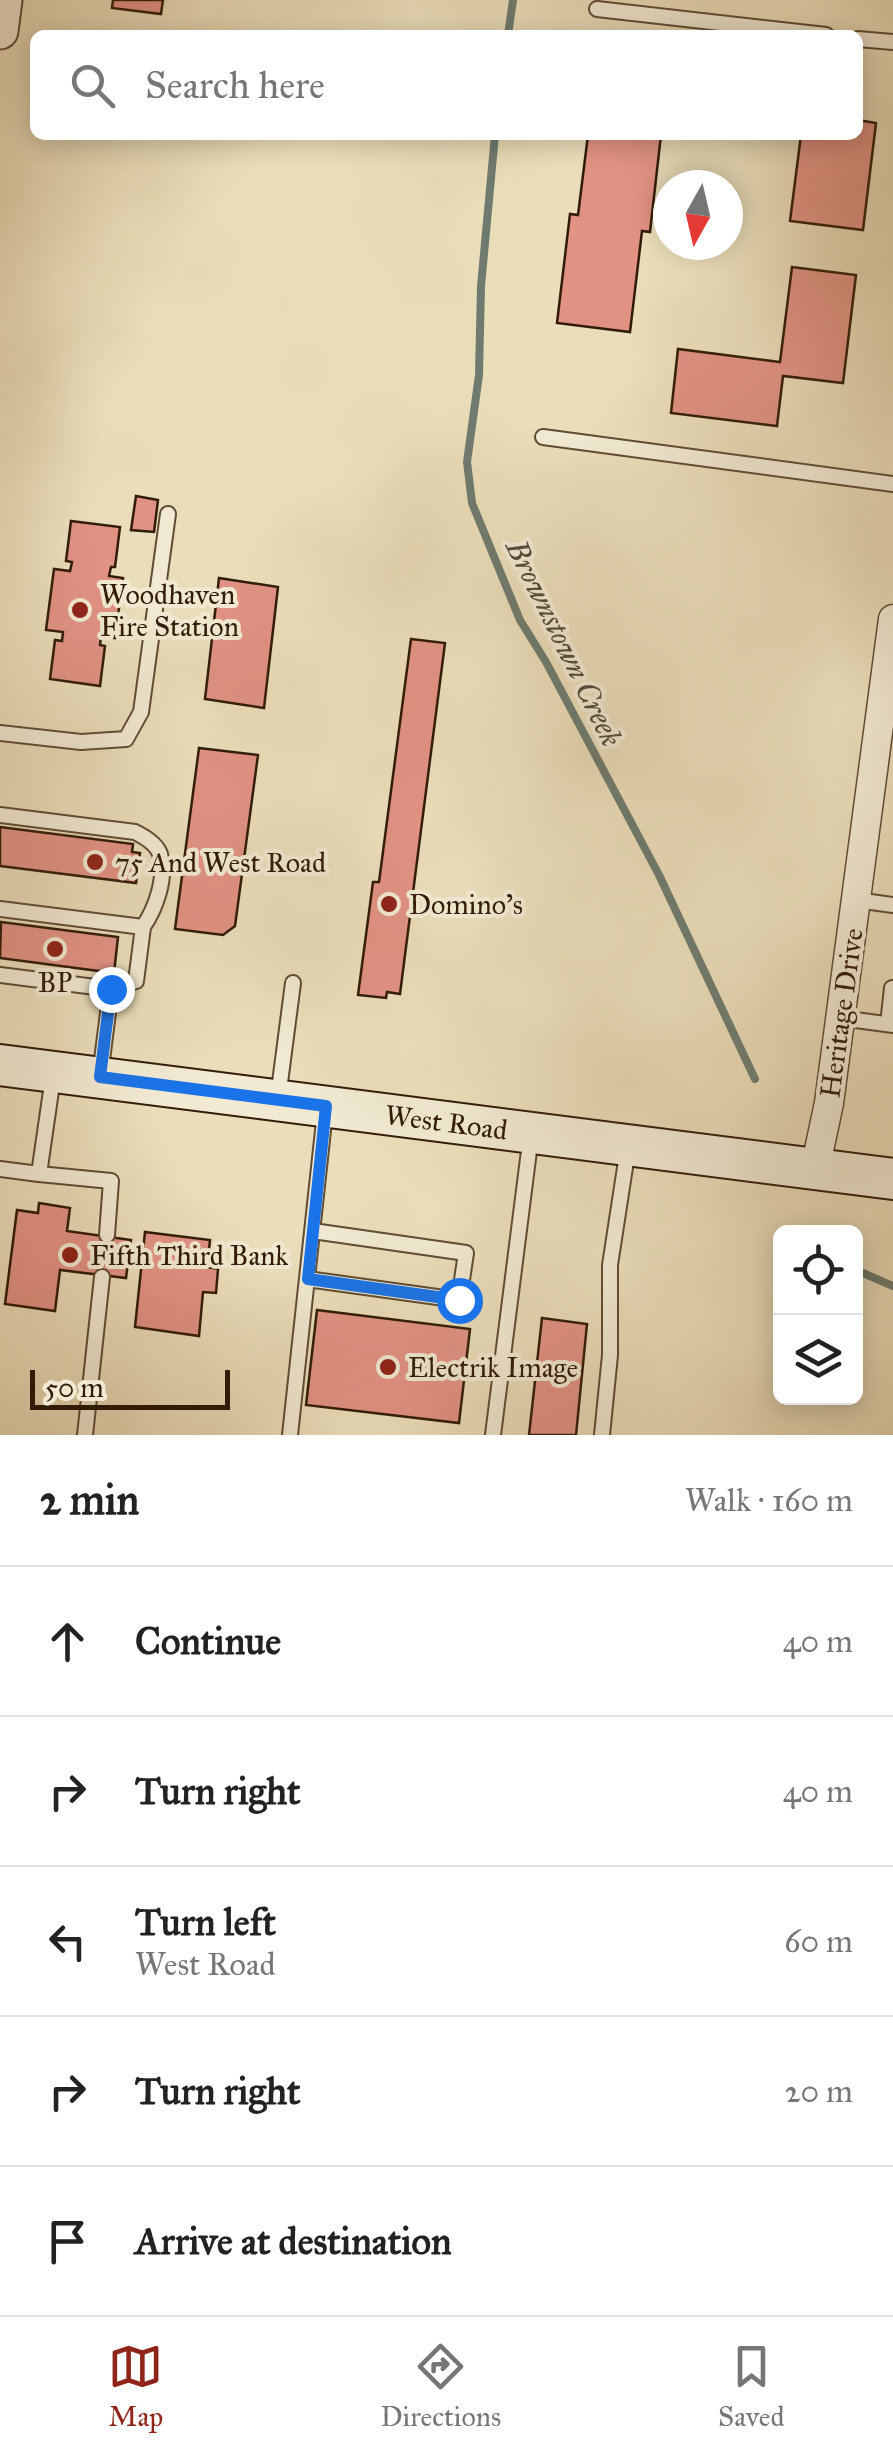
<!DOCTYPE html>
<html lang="en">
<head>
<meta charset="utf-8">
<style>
  :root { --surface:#fff; --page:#f6f6f6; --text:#222; --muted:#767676; --line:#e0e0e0; --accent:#8f2418 }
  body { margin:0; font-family:"IM FELL Great Primer",serif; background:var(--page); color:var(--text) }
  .controls { position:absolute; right:30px; bottom:30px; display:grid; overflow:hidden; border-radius:15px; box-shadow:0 5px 25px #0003 }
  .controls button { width:90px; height:90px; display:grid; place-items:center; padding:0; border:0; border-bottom:2px solid var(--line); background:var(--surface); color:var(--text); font:50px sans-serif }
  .compass { position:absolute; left:653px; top:170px; width:90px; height:90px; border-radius:50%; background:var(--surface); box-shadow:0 5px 25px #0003; rotate:188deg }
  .scale { position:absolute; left:30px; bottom:25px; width:200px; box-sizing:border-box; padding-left:10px; border:5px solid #321c08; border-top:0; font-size:28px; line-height:35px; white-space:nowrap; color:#321c08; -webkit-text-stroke:8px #f1e9d2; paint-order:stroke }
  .stop { position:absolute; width:30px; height:30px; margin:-22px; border:8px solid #1a73e8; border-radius:50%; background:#fff }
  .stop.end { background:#1a73e8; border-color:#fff; box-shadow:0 2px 10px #0008 }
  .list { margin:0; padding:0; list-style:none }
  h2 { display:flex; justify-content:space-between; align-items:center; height:130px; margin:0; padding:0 40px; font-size:42px }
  h2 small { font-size:32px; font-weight:400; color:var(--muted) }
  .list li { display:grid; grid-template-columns:65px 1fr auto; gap:30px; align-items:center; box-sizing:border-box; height:150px; padding:0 40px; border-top:2px solid var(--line) }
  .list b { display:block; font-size:38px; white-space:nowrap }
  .list p { margin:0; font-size:32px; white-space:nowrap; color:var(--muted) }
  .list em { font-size:32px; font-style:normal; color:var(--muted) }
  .icon { flex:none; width:55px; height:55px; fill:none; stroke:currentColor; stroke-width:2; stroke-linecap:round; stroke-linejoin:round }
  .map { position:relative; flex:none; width:893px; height:1435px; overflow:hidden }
  .search { position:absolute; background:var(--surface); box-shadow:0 5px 25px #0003; left:30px; right:30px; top:30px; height:110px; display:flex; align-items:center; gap:25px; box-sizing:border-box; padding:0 35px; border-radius:15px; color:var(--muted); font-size:38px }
  .sheet { height:880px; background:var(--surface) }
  nav { display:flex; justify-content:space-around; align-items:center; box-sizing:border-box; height:140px; border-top:2px solid var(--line); background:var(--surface); font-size:28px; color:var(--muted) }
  nav a { display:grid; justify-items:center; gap:5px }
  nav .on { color:var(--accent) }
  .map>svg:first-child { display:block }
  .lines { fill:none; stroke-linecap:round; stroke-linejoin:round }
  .stream { stroke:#6f7b6f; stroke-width:8 }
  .building { fill:#e19283; stroke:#321c08; stroke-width:2.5 }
  .service-casing { stroke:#604c34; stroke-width:18 }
  .minor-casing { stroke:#604c34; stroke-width:31 }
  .tertiary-casing { stroke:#604c34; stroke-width:39 }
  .secondary-casing { stroke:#321c08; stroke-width:44 }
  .service { stroke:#f1e9d2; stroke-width:14 }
  .minor { stroke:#f1e9d2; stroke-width:28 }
  .tertiary { stroke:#f1e9d2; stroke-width:35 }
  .secondary { stroke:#f1e9d2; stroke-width:40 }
  .route { stroke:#1a73e8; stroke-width:12 }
  .poi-dot { fill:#8f2418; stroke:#f1e9d2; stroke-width:4 }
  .labels { text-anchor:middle; stroke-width:8; stroke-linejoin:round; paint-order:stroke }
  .poi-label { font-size:28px; fill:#321c08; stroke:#f1e9d2; text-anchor:start }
  .street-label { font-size:28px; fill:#321c08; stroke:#f1e9d2 }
  .water-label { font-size:30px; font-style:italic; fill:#514c3b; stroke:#f1e9d2 }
</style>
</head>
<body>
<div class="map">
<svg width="893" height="1435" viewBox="0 0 893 1435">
  <rect width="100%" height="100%" fill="#eaddb9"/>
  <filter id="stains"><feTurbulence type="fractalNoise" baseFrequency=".002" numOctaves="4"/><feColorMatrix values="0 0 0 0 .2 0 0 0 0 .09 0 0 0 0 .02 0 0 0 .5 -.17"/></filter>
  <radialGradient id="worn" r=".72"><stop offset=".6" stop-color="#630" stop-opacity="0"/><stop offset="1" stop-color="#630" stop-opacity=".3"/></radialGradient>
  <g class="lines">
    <path class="stream" d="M508,35L513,0
      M495,135L481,286L479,375L467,462L472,503L520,620L546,662L659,875L755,1079
      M856,1270L893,1286"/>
  </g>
  <path class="building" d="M113,0H163L161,14L112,8Z
    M858,120L876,123L863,230L790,221L801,135H858Z
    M588,135H661L650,232L642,231L630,332L557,323L570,214L578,215Z
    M792,267L856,275L843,383L783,376L777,426L671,413L678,349L780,362Z
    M136,496L158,500L154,532L131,530Z
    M71,521L120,527L115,567H111L109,576L123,578L115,638L101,636L100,645L105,646L100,686L50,679L55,640L62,641L63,632L46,630L54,569L70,571L72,562L66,561Z
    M219,578L278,587L264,708L205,699Z
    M411,639L445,643L400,994L387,992L386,998L358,995L373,882H379Z
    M199,748L258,755L235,926L223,935L175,929Z
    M0,827L133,844L132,852L140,853L136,883L0,866Z
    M1,922L118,937L114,973L0,958Z
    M39,1203L70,1208L67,1231L131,1240L126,1278L60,1270L55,1311L5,1304L17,1210L38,1213Z
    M145,1232L210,1240L207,1267L218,1269L216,1293L203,1292L199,1336L135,1327Z
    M317,1310L470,1329L459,1423L306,1405Z
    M542,1318L587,1324L576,1435H529Z"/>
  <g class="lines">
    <g class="service-casing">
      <path id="service" d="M597,9L826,35
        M858,39L893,42
        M543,437L893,484
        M0,733L81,742L126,739L141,712L168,514
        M0,815L135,832C144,837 156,843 160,854C167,877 156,908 143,927
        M856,900L893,905
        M0,909L143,927L136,981L111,989
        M0,975L111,989L100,1076
        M841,1018L893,1025
        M888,1024L892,988
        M278,1098L293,983
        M0,1169L39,1174L53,1077
        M39,1174L111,1181L107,1235
        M307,1279L459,1300L466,1253L313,1231
        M85,1435L102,1277
        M290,1435L325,1112
        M493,1435L531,1135
        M602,1435L610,1355V1265L628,1148"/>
    </g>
    <g class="minor-casing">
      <path id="minor" d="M815,1169L829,1103L893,619"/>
    </g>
    <g class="tertiary-casing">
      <path id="tertiary" d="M0,31L4,0"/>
    </g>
    <g class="secondary-casing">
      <g id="secondary">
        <path id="s1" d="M0,1065L893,1179"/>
      </g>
    </g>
    <use href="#service" class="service"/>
    <use href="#minor" class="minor"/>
    <use href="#tertiary" class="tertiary"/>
    <use href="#secondary" class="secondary"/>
  </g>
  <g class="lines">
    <path class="route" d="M111,989L100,1077L326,1106L308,1279L459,1300"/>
  </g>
  <g class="poi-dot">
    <circle cx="80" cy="610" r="10"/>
    <circle cx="95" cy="862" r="10"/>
    <circle cx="389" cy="904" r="10"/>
    <circle cx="55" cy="949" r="10"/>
    <circle cx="70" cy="1255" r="10"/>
    <circle cx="388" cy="1367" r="10"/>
  </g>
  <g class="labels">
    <g class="poi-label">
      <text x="100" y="604">Woodhaven<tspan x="100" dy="32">Fire Station</tspan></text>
      <text x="115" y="872">75 And West Road</text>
      <text x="409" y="914">Domino's</text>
      <text x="55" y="992" text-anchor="middle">BP</text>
      <text x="90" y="1265">Fifth Third Bank</text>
      <text x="408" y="1377">Electrik Image</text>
    </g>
    <g class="street-label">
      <text transform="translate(841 1013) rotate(-82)" y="10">Heritage Drive</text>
      <text dy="10" stroke="none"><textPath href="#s1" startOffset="450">West Road</textPath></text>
    </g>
    <g class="water-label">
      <text transform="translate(564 643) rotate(64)" y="10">Brownstown Creek</text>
    </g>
  </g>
  <rect width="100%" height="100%" filter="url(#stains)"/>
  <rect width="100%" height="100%" fill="url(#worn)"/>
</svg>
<div class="controls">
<button><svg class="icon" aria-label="locate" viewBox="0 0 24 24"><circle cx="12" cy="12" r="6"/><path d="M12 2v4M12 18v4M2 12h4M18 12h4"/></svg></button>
<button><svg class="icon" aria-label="layers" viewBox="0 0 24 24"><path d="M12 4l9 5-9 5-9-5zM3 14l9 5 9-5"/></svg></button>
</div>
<svg class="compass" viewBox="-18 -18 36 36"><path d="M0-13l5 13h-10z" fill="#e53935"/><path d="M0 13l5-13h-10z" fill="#767676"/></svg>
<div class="scale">50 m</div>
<div class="stop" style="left:459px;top:1300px"></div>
<div class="stop end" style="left:111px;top:989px"></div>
<div class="search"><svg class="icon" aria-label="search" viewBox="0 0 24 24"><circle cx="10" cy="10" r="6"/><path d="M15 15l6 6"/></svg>Search here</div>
</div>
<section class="sheet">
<h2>2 min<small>Walk · 160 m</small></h2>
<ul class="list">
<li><svg class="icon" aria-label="ahead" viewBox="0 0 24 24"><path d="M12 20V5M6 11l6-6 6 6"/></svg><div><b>Continue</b></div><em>40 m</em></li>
<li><svg class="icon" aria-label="right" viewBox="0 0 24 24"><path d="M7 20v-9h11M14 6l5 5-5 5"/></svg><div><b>Turn right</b></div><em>40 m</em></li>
<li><svg class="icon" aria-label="left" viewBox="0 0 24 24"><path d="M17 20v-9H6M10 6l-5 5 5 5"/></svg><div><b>Turn left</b><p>West Road</p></div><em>60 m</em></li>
<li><svg class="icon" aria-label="right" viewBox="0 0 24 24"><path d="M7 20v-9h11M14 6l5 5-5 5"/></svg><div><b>Turn right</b></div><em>20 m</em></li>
<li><svg class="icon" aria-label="arrive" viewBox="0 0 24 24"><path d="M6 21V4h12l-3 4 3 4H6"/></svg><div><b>Arrive at destination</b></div></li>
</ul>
</section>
<nav>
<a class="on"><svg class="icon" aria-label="map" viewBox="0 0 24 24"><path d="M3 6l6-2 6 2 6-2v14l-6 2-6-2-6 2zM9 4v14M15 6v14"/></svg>Map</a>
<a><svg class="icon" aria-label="directions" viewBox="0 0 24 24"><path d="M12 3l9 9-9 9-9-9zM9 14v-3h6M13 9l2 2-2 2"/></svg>Directions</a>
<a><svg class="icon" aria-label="saved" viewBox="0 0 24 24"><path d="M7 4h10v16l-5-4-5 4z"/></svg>Saved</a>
</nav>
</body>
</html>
